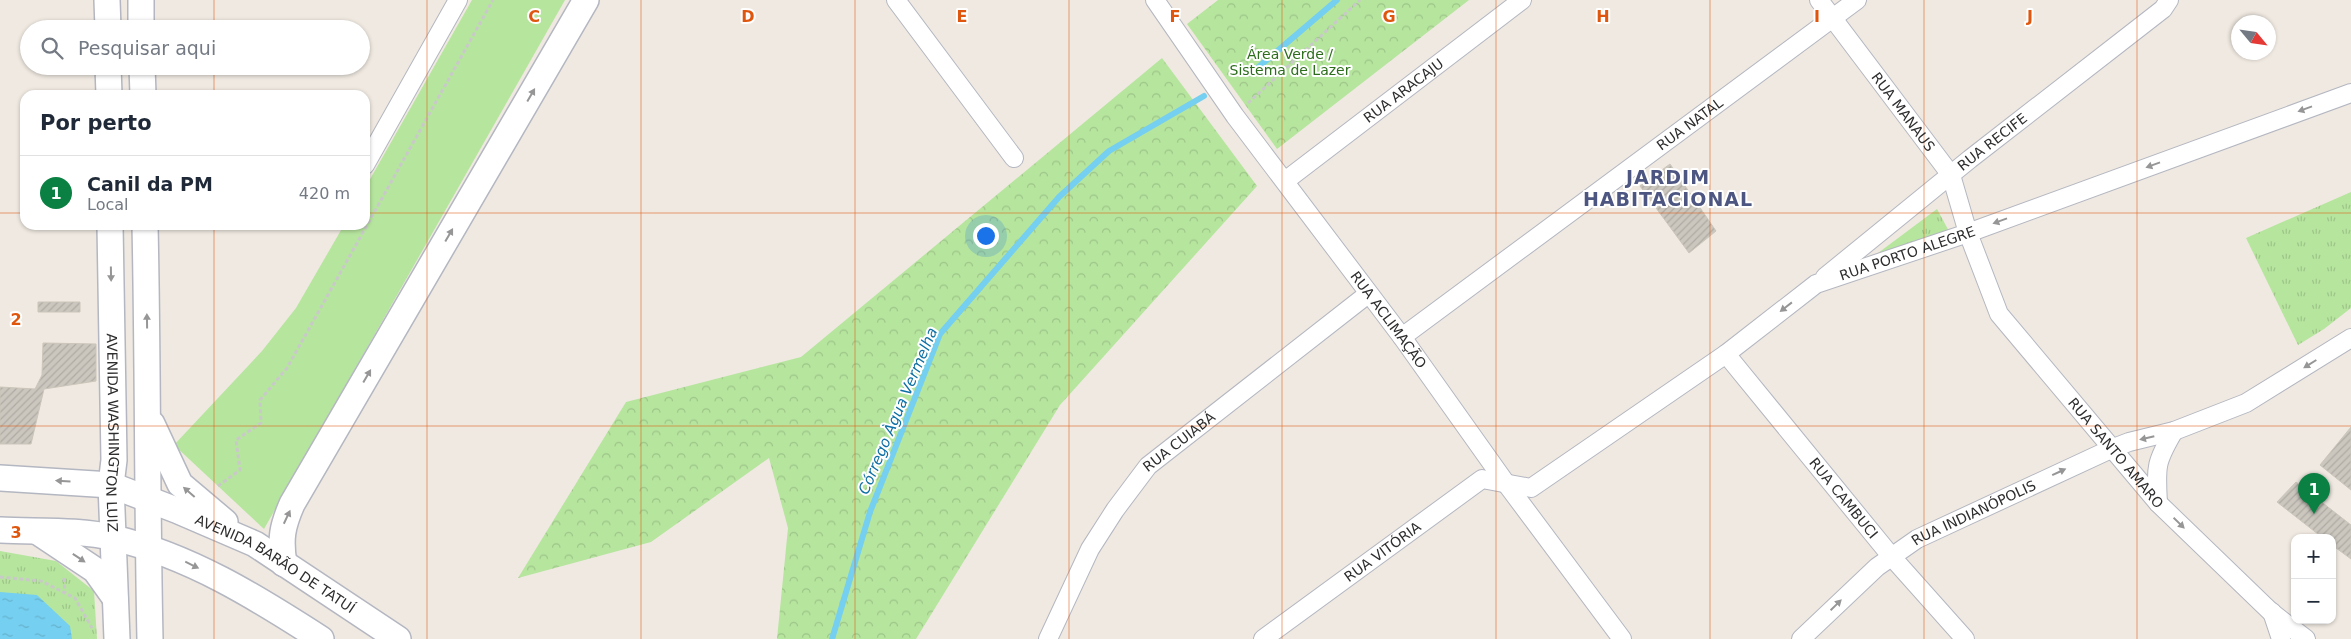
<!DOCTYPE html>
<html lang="pt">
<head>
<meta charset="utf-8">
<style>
  :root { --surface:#fff; --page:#f2f2f3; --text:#1f2937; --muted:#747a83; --line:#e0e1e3; --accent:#0b8043 }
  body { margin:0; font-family:"DejaVu Sans",sans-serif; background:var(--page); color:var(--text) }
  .controls { position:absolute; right:15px; bottom:15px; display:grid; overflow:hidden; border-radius:10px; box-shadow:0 1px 4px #0004 }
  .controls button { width:45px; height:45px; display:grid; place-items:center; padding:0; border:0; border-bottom:1px solid var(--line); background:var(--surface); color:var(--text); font:25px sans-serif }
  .compass { position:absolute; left:2231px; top:15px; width:45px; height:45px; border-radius:50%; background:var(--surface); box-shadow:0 1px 4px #0004; rotate:119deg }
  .you { position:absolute; left:985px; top:235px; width:18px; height:18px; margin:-12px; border:4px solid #fff; border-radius:50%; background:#1a73e8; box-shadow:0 0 0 8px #1a73e833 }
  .badge { display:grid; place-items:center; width:32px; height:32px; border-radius:50%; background:var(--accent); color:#fff; font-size:16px; font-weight:700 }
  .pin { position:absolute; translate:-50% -41px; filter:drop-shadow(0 1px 2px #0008) }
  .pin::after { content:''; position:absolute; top:26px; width:18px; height:15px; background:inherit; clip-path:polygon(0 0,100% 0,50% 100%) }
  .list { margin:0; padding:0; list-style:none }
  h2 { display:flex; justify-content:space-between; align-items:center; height:65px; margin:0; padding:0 20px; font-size:21px }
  h2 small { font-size:16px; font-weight:400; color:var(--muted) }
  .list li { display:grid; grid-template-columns:32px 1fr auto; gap:15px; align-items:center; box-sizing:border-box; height:75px; padding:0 20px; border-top:1px solid var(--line) }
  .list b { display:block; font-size:19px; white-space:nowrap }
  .list p { margin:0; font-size:16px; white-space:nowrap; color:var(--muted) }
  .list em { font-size:16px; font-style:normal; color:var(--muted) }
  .icon { flex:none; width:28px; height:28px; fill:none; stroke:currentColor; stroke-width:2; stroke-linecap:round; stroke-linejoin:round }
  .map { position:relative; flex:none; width:2351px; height:639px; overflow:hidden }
  .search { position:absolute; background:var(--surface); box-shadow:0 1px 4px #0004; left:20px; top:20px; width:350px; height:55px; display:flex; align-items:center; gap:12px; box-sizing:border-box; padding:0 18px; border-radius:28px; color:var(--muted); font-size:19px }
  .panel { position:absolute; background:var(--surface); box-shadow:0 1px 4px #0004; left:20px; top:90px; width:350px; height:140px; border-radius:15px }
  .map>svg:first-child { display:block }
  .grass { fill:#b6e59e }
  .forest { fill:url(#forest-crowns) }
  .park { fill:url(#park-tufts) }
  .water { fill:url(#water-ripples) }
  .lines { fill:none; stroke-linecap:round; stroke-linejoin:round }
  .stream { stroke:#75cff0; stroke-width:6 }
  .building { fill:url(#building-hatch); stroke:#cbc5ba }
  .street-casing { stroke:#b4b7c1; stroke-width:20 }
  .secondary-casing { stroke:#b4b7c1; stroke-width:28 }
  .path { stroke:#c9c9c9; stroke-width:3; stroke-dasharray:4 2.5; stroke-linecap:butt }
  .street { stroke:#fff; stroke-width:18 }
  .secondary { stroke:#fff; stroke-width:25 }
  .oneway { fill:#969696 }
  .grid { fill:none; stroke:#df570e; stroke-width:1; stroke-opacity:0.55 }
  .labels { text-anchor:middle; stroke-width:4; stroke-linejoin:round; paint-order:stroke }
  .park-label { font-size:14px; fill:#2c6e1b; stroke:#fff }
  .street-label { font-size:14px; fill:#2e2e2e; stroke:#fff }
  .water-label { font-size:15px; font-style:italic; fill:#0d6fa3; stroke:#fff }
  .district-label { font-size:19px; font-weight:bold; letter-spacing:1px; fill:#4d5680; stroke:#fff }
  .grid-label { font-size:16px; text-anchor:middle; font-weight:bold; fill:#df570e; stroke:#fff; stroke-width:4; stroke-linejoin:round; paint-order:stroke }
</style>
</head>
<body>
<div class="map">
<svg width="2351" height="639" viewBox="0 0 2351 639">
  <defs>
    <pattern id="forest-crowns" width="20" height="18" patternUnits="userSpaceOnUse" patternTransform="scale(1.25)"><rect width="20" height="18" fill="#b6e59e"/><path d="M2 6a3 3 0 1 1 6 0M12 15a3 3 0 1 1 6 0" fill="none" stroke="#9dc588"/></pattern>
    <pattern id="park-tufts" width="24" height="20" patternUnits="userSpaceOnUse" patternTransform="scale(1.25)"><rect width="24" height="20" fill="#b6e59e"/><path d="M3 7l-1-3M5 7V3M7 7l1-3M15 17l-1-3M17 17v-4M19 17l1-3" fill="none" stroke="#9dc588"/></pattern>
    <pattern id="water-ripples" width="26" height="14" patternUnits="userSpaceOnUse" patternTransform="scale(1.25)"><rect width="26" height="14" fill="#75cff0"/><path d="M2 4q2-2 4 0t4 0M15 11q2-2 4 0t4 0" fill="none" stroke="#66b2ce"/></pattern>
    <pattern id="building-hatch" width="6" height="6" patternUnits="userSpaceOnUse" patternTransform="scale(1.25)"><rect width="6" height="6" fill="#cbc7bf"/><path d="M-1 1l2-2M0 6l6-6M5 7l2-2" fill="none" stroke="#afaba4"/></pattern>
  </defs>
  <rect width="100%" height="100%" fill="#efe9e1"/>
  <path class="grass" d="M472,0H565L264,529L174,445L262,351L296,308L344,225H365V188Z"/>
  <path class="forest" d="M1218,0H1469L1277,149L1187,24Z
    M1162,58L1257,186L1060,405L916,639H777L788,528L769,458L651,542L518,578L626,402L801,357Z"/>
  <path class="park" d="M2351,192V308L2324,329L2298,345L2246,238Z
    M1937,209L1951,235L1874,256Z
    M0,551L56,561L94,591L97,639H0Z"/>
  <path class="water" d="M0,592L37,595L70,626L72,639H0Z"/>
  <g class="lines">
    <path class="stream" d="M1255,70L1337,0
      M832,639L870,512L940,334L1059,197L1109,151L1204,96"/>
  </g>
  <path class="building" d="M1670,164L1716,231L1689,253L1640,186Z
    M38,302H80V312H38Z
    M43,343L96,344V381L44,389L31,444H0V387L35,389L42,375Z
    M2351,427V490L2320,465Z
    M2296,482L2351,525V559L2332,545V538H2323L2277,502Z"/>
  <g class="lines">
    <g class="street-casing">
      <g id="street">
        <path d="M896,0L1014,158"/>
        <path id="s1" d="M1155,0L1235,116L1402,337L1505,482L1622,639"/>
        <path id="s2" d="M1819,0L1951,175L1968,233L1999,314L2158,503L2271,612L2306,639"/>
        <path d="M365,165L458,0"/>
        <path id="s3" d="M1285,181L1522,0"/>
        <path id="s4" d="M1825,277L1970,159L2163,9L2169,0"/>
        <path id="s5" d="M1402,337L1857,0"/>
        <path id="s6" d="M1726,354L1891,556L1965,639"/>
        <path d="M2158,503C2156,467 2155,463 2174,431"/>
        <path d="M2272,612L2281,639"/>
        <path id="s7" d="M1048,639L1090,549L1115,510L1148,466L1368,294"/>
        <path id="s8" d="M1263,639L1482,479L1531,488L1726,354L1816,284L1968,233L2351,93"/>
        <path id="s9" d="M1801,639L1877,567L1917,539L2111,449L2129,442L2174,431L2246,403L2351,338"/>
      </g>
    </g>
    <g class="secondary-casing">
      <g id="secondary">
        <path d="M107,0L108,29"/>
        <path d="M141,0V29"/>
        <path d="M108,66L109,95"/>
        <path d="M142,66L143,95"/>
        <path id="s10" d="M110,225L114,460L111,485L117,639"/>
        <path d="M145,225C148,363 147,501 150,639"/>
        <path d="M152,424L180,484L225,522"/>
        <path id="s11" d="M0,478L111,485L176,510L255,544L398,639"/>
        <path d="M0,530C36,532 79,529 114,538C190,556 256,597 321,639"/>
        <path d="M38,532L95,570L115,598"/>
        <path d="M284,564C280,539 282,527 292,504L586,0"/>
      </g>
    </g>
    <path class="path" d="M1248,103L1360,0
      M218,486L240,470L236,440L261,423L260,400L287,368L493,0
      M0,577L41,581L75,598L92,628
      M64,578L65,593"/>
    <use href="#street" class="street"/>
    <use href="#secondary" class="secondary"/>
  </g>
  <defs><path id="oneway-solid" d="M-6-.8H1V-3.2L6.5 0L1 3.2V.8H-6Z" transform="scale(1.25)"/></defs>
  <g class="oneway">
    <use href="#oneway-solid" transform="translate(531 95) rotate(-60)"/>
    <use href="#oneway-solid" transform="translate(2305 109) rotate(160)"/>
    <use href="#oneway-solid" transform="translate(2153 165) rotate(160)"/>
    <use href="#oneway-solid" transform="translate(2000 221) rotate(160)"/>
    <use href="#oneway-solid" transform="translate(449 235) rotate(-60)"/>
    <use href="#oneway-solid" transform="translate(111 274) rotate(89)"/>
    <use href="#oneway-solid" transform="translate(1786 307) rotate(142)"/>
    <use href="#oneway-solid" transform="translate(147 321) rotate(-91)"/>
    <use href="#oneway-solid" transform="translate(2310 364) rotate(148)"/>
    <use href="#oneway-solid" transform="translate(367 376) rotate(-60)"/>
    <use href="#oneway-solid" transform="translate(2147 438) rotate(167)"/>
    <use href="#oneway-solid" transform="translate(2059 472) rotate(-25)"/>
    <use href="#oneway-solid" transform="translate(63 481) rotate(-177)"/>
    <use href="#oneway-solid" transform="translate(189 492) rotate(-139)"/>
    <use href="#oneway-solid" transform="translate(287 517) rotate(-65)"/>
    <use href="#oneway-solid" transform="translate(2179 523) rotate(44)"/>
    <use href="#oneway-solid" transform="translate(79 558) rotate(34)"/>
    <use href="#oneway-solid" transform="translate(192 565) rotate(26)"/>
    <use href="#oneway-solid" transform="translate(1836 605) rotate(-44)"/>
  </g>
  <path class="grid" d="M214,0V29M427,0V639M641,0V639M855,0V639M1069,0V639M1282,0V639M1496,0V639M1710,0V639M1924,0V639M2137,0V639M214,66V95M0,213H25M365,213H2351M214,225V639M0,426H2351"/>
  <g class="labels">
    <g class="park-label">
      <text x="1290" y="59">Área Verde /<tspan x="1290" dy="16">Sistema de Lazer</tspan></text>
    </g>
    <g class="street-label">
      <text dy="5" stroke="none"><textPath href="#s3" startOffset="149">RUA ARACAJU</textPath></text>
      <text dy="5" stroke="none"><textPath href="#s2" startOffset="140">RUA MANAUS</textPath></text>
      <text dy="5" stroke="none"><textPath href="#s5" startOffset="358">RUA NATAL</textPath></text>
      <text dy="5" stroke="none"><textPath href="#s4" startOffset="215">RUA RECIFE</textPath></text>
      <text dy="5" stroke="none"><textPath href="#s8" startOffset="768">RUA PORTO ALEGRE</textPath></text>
      <text dy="5" stroke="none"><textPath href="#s1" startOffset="396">RUA ACLIMAÇÃO</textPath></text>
      <text dy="5" stroke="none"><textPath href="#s10" startOffset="208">AVENIDA WASHINGTON LUIZ</textPath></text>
      <text dy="5" stroke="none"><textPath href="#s7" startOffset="240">RUA CUIABÁ</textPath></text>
      <text dy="5" stroke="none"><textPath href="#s2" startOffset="548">RUA SANTO AMARO</textPath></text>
      <text dy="5" stroke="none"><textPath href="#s6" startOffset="186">RUA CAMBUCI</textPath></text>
      <text dy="5" stroke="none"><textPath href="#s9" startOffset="216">RUA INDIANÓPOLIS</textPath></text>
      <text dy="5" stroke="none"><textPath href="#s8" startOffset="148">RUA VITÓRIA</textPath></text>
      <text dy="5" stroke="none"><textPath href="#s11" startOffset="294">AVENIDA BARÃO DE TATUÍ</textPath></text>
    </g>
    <g class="water-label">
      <text transform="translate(898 411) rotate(-67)" y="5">Córrego Àgua Vermelha</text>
    </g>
    <g class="district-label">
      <text x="1668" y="184">JARDIM<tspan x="1668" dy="22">HABITACIONAL</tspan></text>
    </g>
  </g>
  <g class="grid-label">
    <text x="534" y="22">C</text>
    <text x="748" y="22">D</text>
    <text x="962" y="22">E</text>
    <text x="1175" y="22">F</text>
    <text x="1389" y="22">G</text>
    <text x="1603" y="22">H</text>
    <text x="1817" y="22">I</text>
    <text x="2030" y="22">J</text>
    <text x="16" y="325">2</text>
    <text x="16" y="538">3</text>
  </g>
</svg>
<div class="controls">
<button>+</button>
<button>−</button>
</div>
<svg class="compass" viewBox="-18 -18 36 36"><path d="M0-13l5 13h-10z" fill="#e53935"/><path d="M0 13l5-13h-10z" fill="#747a83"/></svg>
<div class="you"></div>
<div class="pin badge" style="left:2314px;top:514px">1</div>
<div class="search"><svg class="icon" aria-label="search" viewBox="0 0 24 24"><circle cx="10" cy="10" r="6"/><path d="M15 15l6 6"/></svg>Pesquisar aqui</div>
<section class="panel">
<h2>Por perto<small></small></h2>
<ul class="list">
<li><span class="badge">1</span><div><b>Canil da PM</b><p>Local</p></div><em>420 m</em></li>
</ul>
</section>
</div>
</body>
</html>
